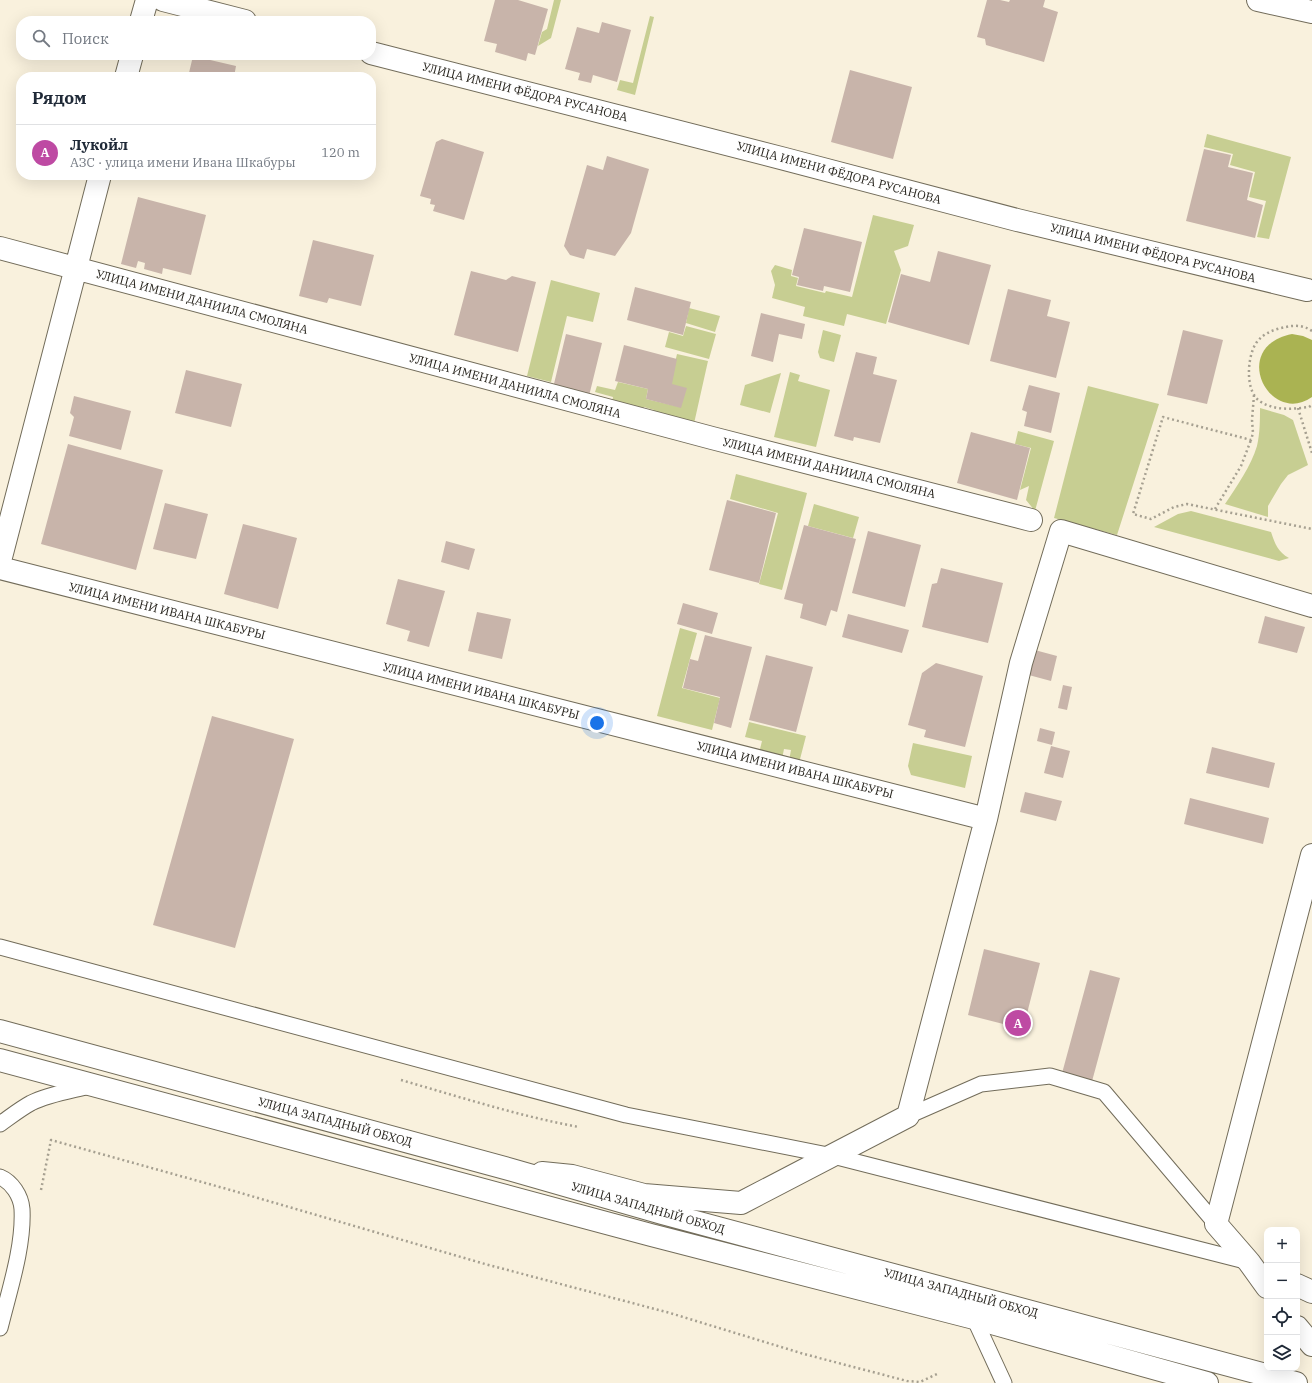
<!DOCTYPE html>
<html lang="ru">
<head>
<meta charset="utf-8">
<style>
  :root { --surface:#fff; --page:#f2f2f3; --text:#1f2937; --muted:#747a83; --line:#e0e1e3; --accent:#be4aa3 }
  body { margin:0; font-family:"IBM Plex Serif",serif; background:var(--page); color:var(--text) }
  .controls { position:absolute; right:12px; bottom:12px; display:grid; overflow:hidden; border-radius:8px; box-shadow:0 4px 16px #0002 }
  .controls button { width:36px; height:36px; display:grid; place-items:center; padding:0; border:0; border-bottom:1px solid var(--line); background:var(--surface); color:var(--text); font:20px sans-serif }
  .you { position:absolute; left:597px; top:723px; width:14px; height:14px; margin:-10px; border:3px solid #fff; border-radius:50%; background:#1a73e8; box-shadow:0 0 0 6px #1a73e833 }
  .badge { display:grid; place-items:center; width:26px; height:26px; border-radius:50%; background:var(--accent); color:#fff; font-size:13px; font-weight:700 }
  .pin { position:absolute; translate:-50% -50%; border:2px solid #fff; box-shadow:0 1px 4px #0006 }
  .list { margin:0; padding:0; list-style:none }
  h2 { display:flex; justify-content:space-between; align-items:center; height:52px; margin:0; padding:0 16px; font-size:17px }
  h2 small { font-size:13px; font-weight:400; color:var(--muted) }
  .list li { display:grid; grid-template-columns:26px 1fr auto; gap:12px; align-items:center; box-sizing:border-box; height:56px; padding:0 16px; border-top:1px solid var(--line) }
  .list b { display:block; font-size:15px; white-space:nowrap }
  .list p { margin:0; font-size:13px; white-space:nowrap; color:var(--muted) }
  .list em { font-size:13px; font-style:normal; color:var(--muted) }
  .icon { flex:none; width:22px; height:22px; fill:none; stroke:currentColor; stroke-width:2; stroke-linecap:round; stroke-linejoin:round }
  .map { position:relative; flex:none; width:1312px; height:1383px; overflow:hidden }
  .search { position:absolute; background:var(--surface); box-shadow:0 4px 16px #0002; left:16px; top:16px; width:360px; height:44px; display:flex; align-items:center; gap:10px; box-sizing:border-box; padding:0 14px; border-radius:16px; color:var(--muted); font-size:15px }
  .panel { position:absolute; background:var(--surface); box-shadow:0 4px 16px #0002; left:16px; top:72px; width:360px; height:108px; border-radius:16px }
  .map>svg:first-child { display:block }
  .green { fill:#c7ce92 }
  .forest { fill:#aab352 }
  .building { fill:#c8b4aa }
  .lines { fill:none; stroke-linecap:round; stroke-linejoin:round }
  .lane-casing { stroke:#726c5a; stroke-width:17 }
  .street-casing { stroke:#726c5a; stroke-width:24 }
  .highway-casing { stroke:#726c5a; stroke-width:24 }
  .path { stroke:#a6a091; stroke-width:2.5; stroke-dasharray:2 3; stroke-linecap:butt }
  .lane { stroke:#fff; stroke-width:15 }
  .street { stroke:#fff; stroke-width:22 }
  .highway { stroke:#fff; stroke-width:22 }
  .labels { text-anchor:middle; stroke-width:3; stroke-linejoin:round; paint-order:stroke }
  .street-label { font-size:12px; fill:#26231c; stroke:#fefefe }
</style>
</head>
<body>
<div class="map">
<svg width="1312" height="1383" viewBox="0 0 1312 1383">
  <rect width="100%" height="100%" fill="#f9f1dd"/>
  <path class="green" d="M554,0H561L551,38L538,46L542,32L547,29Z
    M650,16L654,17L635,95L617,90L620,80L633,83Z
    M1207,134L1291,157L1269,239L1257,237L1266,201L1249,197L1255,172L1230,165L1233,154L1204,147Z
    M873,215L914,225L908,246L894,251L901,270L886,324L847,314L844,326L803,316L805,307L772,298L775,285L771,271L775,265L792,270L791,276L798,278L796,286L825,293L826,291L852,297Z
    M551,280L600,293L593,322L567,316L551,382L527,376Z
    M689,308L720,316L715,332L686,323Z
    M686,326L716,334L709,359L665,347L669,332L683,336Z
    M823,330L841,335L834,362L820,358L818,352Z
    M677,354L708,361L693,428L652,418L654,410L644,407L641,415L611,408L613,397L595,392L597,386L615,390L618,382L648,389L646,399L680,407L670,384Z
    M790,372L800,375L798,381L830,390L816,447L774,437Z
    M781,373L770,413L740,405L745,385Z
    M1088,386L1159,404L1117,535L1054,518Z
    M1260,408L1284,415L1293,420L1308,465L1288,475L1281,484L1268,506V517L1225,504C1237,486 1251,466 1257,446C1260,433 1260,420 1260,408Z
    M1018,431L1054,441L1035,511L1026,500L1029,486L1020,490L1031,448L1015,444Z
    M736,474L807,493L782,590L759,584L778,513L730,499Z
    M814,504L859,517L853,538L808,526Z
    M1191,511L1271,532C1275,544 1278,552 1289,558L1279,561L1154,527L1178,514Z
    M680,628L697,633L682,688L720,698L712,730L657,716Z
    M749,722L806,736L799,763L789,761L791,750L784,749L782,759L759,753L762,741L745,737Z
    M913,743L972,756L965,788L911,775L908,766Z"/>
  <path class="forest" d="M1292,334L1303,336L1312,340V397C1270,427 1228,347 1292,334Z"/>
  <path class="building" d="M495,0H518L548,9L535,55L528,53L526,61L495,52L497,44L484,41Z
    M987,0H1000L1009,2L1010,0H1045L1043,7L1058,12L1044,62L986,45L985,39L977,37Z
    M602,22L631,30L617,82L593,75L591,83L578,80L580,73L565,69L577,27L599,33Z
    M193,56L236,66L234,77H188Z
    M850,70L912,87L893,159L831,142Z
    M442,139L484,152L464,220L433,211L435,205L430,204L431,199L420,196L436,142Z
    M1204,149L1231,155L1228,167L1253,173L1247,200L1263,205L1255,238L1186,221Z
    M607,156L649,169L631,233L615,256L587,249L584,259L570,255L564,246L587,165L603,170Z
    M138,197L206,215L191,275L163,268L162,274L144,269L145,263L138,261L136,268L121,264Z
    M804,228L862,242L850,292L824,286L823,291L797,285L799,277L792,275Z
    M313,240L374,255L361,306L329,298L327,303L299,296Z
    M938,251L991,265L969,345L888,322L901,274L930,282Z
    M471,271L506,280L512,276L536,282L518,352L454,335Z
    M635,287L691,302L683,335L627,320Z
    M1008,289L1051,300L1047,316L1070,322L1056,378L990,361Z
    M761,313L805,324L802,339L779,334L773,362L751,356Z
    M1183,330L1223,340L1207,404L1167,395Z
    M566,334L602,343L589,396L553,388Z
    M624,345L677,359L672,384L687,388L681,408L646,399L648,389L615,381Z
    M856,352L877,357L873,374L897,380L880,443L854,437L853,441L834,436Z
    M186,370L242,384L231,427L175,413Z
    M1029,385L1060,393L1051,433L1024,426L1027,412L1022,410Z
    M74,396L131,411L121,450L69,436L74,417L70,413Z
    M971,432L1030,448L1017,500L957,483Z
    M68,444L163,470L136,570L41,544Z
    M727,500L776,513L759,583L709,570Z
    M165,503L208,514L196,559L153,549Z
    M243,524L297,538L278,609L224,594Z
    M804,525L856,539L837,612L831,610L826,626L800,618L803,604L784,599Z
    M868,531L921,545L905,607L852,593Z
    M446,541L475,549L469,570L441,562Z
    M941,568L1003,583L988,643L922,627L932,584L937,583Z
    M398,579L445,591L429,647L407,641L410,631L386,624Z
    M683,603L718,613L712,634L677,624Z
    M477,612L511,619L502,659L468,651Z
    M848,614L909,630L902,653L842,637Z
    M1265,616L1305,627L1297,653L1258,643Z
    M705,635L752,647L731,728L714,723L720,697L683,688L690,659L698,661Z
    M1031,649L1057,656L1051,681L1025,674Z
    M766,655L813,667L796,732L749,720Z
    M936,663L983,676L965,747L924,737L926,730L908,725L922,673Z
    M1063,685L1072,687L1067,710L1058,708Z
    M212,716L294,739L235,948L153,925Z
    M1040,728L1055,732L1052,745L1037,741Z
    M1051,746L1070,751L1063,778L1044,773Z
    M1212,747L1275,763L1269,788L1206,773Z
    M1025,792L1062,801L1056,821L1020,812Z
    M1190,798L1269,818L1263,844L1184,824Z
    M984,949L1040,963L1023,1029L968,1015Z
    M1090,970L1120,978L1091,1085L1061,1077Z"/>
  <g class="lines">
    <g class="lane-casing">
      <path id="lane" d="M0,947L626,1115L833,1156L1249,1262
        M908,1116L981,1084L1050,1076L1104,1092L1216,1224
        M0,1124C10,1117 20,1109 31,1103C49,1094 70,1091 90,1086
        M0,1177C12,1182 21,1196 22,1209C24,1247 9,1291 0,1328
        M974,1318L1004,1383"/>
    </g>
    <g class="street-casing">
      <path id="street" d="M163,0L245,21
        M1258,0L1312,12
        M141,21L147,0
        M371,53L785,159L1017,220L1307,290
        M126,77L132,55
        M0,248L712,438L1031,520
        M0,561L100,175
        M0,568L986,819
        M542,1173L572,1176L644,1195L741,1203L908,1116L986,819L1021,663L1061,531L1312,606
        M1297,1285L1312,1292
        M1267,1287L1249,1262L1216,1224L1312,855
        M1297,1327L1312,1345"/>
    </g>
    <g class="highway-casing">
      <path id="highway" d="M0,1031L512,1170L662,1213L1296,1383
        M0,1060L651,1235L974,1318L1207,1383"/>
    </g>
    <path class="path" d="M1312,331C1303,325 1295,325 1286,327C1274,329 1261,334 1255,345C1247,359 1245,393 1261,402C1276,411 1293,409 1309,407L1312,405
      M1254,395L1252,420L1253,433L1251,440L1163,417L1133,514L1151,519L1174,507L1187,504L1312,529
      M1298,408L1312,453
      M1215,509L1241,466L1251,440
      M401,1080C460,1097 519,1116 579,1127
      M41,1190L51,1140L227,1189L485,1264L670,1313L804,1354L907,1381L920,1382L937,1374"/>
    <use href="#lane" class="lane"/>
    <use href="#street" class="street"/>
    <use href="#highway" class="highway"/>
  </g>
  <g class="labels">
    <g class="street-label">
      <text transform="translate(525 92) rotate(14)" y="4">УЛИЦА ИМЕНИ ФЁДОРА РУСАНОВА</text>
      <text transform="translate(839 173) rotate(15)" y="4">УЛИЦА ИМЕНИ ФЁДОРА РУСАНОВА</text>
      <text transform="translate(1153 253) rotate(14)" y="4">УЛИЦА ИМЕНИ ФЁДОРА РУСАНОВА</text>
      <text transform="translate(202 302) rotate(15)" y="4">УЛИЦА ИМЕНИ ДАНИИЛА СМОЛЯНА</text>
      <text transform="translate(515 386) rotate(15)" y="4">УЛИЦА ИМЕНИ ДАНИИЛА СМОЛЯНА</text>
      <text transform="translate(829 468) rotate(14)" y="4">УЛИЦА ИМЕНИ ДАНИИЛА СМОЛЯНА</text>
      <text transform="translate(167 611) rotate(14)" y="4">УЛИЦА ИМЕНИ ИВАНА ШКАБУРЫ</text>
      <text transform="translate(481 691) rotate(14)" y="4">УЛИЦА ИМЕНИ ИВАНА ШКАБУРЫ</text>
      <text transform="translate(795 770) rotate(14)" y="4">УЛИЦА ИМЕНИ ИВАНА ШКАБУРЫ</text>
      <text transform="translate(335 1122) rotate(15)" y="4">УЛИЦА ЗАПАДНЫЙ ОБХОД</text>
      <text transform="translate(648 1208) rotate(16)" y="4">УЛИЦА ЗАПАДНЫЙ ОБХОД</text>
      <text transform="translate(961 1293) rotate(15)" y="4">УЛИЦА ЗАПАДНЫЙ ОБХОД</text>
    </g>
  </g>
</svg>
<div class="controls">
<button>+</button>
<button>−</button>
<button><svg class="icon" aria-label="locate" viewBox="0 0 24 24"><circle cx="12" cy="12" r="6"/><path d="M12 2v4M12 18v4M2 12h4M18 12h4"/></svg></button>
<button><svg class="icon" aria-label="layers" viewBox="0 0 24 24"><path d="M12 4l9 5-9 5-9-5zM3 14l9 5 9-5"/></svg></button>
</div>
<div class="you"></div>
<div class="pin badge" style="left:1018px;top:1023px">A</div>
<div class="search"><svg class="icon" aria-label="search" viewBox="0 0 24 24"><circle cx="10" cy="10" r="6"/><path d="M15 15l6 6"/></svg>Поиск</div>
<section class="panel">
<h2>Рядом<small></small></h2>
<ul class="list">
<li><span class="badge">A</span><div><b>Лукойл</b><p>АЗС · улица имени Ивана Шкабуры</p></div><em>120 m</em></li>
</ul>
</section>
</div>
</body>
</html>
